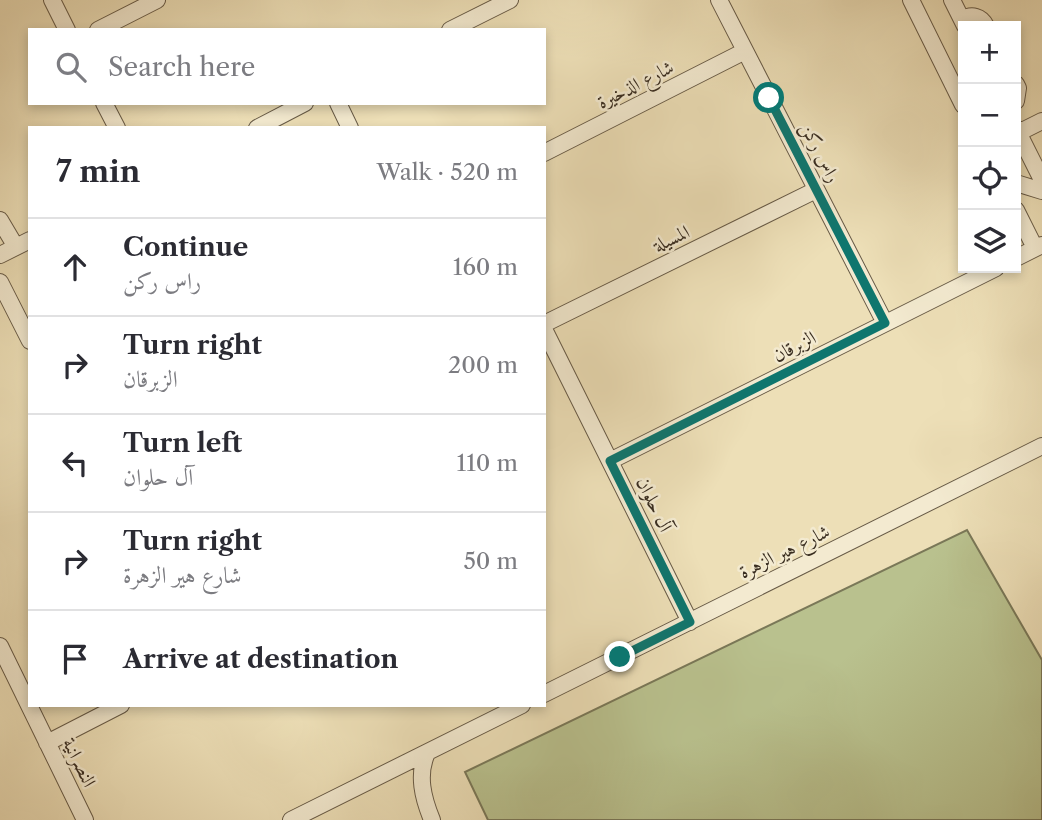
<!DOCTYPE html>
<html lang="en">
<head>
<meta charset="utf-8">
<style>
  :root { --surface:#fff; --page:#f2f2f3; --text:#2b2b33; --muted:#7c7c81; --line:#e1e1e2 }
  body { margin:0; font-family:"Libre Caslon Text",Amiri,serif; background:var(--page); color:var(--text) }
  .controls { position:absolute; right:21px; top:21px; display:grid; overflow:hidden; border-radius:0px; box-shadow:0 4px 10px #0003 }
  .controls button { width:63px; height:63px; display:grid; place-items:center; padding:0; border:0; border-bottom:2px solid var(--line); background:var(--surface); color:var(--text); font:35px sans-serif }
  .stop { position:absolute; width:21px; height:21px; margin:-16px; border:5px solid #0f766e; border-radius:50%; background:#fff }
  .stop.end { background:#0f766e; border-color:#fff; box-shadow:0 2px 7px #0008 }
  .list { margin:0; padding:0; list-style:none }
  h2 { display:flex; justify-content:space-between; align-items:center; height:91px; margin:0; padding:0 28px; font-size:30px }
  h2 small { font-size:23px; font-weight:400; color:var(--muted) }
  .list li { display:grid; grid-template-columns:46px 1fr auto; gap:21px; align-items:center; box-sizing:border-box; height:98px; padding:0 28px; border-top:2px solid var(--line) }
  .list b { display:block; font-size:26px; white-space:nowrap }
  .list p { margin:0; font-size:23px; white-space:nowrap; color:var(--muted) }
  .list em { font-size:23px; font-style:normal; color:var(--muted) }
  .icon { flex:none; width:38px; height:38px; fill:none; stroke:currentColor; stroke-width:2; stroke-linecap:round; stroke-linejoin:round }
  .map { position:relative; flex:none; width:1042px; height:820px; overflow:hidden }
  .search { position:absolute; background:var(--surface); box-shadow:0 4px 10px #0003; left:28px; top:28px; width:518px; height:77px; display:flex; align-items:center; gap:18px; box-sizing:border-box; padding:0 24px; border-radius:0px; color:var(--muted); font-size:26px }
  .panel { position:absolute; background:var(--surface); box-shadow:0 4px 10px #0003; left:28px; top:126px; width:518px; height:581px; border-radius:0px }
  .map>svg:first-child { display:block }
  .green { fill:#b9c18e; stroke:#7a7858; stroke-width:2 }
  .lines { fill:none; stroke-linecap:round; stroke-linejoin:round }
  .minor-casing { stroke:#675a46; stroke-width:18 }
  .minor { stroke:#f3ead0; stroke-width:16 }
  .route { stroke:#0f766e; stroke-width:9 }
  .labels { text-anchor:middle; stroke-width:5; stroke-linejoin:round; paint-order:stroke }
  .street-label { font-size:19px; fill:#3a2e21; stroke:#f3ead0 }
</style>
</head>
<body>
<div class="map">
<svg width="1042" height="820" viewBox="0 0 1042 820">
  <rect width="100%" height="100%" fill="#eddfb7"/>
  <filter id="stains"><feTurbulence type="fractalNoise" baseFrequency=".00286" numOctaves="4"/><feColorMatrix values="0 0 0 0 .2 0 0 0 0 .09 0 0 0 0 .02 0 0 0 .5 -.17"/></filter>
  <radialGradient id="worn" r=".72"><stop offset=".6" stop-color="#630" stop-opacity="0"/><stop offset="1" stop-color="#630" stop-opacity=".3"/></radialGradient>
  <path class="green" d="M967,530L1042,660V820H488L465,772Z"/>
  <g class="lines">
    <g class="minor-casing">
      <path id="minor" d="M52,0L67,30
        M719,0L885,323
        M911,0L963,105
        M952,0L965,26
        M962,19C972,14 981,16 986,26
        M98,30L157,0
        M450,30L510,0
        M1016,84L1018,88L1016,101
        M104,103L117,128
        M338,103L350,128
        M257,128L305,103
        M1016,128L1042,180
        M1018,133L1042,121
        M544,153L745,51
        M1016,183L1042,191
        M1016,210L1035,248
        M0,220L16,247
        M0,255L30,240
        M1016,258L1042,245
        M0,282L30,341
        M544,324L816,190
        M544,329L690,622
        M610,461L996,268
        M0,646L85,820
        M544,694L1042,446
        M47,743L121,705
        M427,753C417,775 423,798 432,820
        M291,820L522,705"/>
    </g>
    <use href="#minor" class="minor"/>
  </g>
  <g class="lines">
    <path class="route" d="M620,657L690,622L610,461L885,323L769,98"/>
  </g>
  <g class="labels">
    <g class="street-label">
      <text transform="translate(635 84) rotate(-27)" y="7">شارع الذخيرة</text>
      <text transform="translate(821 152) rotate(63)" y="7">راس ركن</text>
      <text transform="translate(671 238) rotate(-26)" y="7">المسيلة</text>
      <text transform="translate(794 346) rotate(-27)" y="7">الزبرقان</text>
      <text transform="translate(655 504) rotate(64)" y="7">آل حلوان</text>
      <text transform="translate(784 551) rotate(-26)" y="7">شارع هير الزهرة</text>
      <text transform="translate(80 762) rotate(64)" y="7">النصرانية</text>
    </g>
  </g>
  <rect width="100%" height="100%" filter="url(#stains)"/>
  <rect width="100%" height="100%" fill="url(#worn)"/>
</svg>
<div class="controls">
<button>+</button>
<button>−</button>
<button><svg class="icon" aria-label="locate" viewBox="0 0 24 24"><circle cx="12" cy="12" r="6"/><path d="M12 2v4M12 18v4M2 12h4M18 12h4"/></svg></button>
<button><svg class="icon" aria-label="layers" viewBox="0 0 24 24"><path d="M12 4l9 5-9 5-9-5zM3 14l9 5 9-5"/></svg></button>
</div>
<div class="stop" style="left:769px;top:98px"></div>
<div class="stop end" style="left:620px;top:657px"></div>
<div class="search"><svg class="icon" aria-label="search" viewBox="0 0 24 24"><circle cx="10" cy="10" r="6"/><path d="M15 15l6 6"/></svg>Search here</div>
<section class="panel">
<h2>7 min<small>Walk · 520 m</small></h2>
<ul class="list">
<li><svg class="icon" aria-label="ahead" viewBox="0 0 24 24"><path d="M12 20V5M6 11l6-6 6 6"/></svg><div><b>Continue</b><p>راس ركن</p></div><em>160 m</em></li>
<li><svg class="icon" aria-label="right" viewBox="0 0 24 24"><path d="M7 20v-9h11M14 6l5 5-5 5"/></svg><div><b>Turn right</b><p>الزبرقان</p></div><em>200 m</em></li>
<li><svg class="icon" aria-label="left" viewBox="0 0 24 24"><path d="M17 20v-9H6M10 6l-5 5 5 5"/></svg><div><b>Turn left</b><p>آل حلوان</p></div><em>110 m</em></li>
<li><svg class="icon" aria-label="right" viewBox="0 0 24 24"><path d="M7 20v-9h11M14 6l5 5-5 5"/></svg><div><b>Turn right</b><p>شارع هير الزهرة</p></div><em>50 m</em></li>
<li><svg class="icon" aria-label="arrive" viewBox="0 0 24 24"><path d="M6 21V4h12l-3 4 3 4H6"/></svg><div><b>Arrive at destination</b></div></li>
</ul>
</section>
</div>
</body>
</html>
